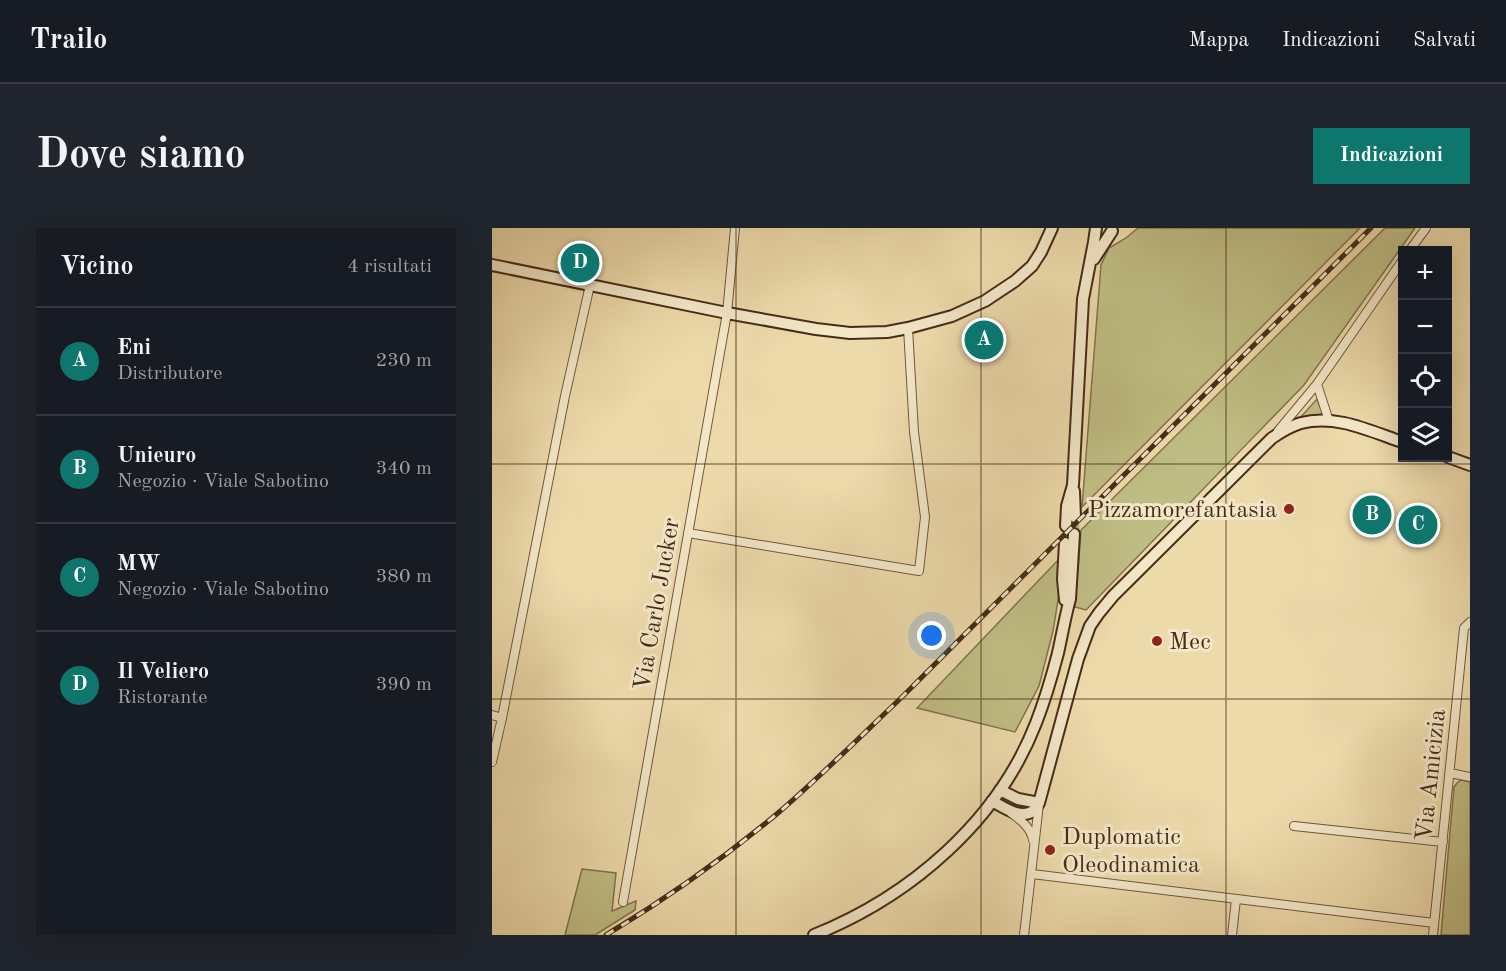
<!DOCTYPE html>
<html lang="it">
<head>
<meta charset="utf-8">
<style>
  :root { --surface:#171b24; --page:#20242c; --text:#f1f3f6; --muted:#9ea1a6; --line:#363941; --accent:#0f766e }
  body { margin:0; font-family:"Old Standard TT",serif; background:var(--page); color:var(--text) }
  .controls { position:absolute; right:18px; top:18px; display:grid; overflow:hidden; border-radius:0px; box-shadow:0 6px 24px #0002 }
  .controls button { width:54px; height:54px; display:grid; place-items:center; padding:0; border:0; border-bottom:2px solid var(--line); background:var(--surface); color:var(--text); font:30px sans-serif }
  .you { position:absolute; left:440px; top:408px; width:21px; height:21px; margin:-15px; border:4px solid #fff; border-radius:50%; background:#1a73e8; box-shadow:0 0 0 9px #1a73e833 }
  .badge { display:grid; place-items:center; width:39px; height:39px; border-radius:50%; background:var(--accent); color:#fff; font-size:20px; font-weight:700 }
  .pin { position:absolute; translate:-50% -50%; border:3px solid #fff; box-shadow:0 2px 6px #0006 }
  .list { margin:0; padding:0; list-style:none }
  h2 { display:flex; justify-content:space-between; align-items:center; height:78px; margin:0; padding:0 24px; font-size:26px }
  h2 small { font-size:20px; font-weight:400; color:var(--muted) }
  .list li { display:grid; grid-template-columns:39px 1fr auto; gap:18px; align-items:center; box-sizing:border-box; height:108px; padding:0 24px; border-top:2px solid var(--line) }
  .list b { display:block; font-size:22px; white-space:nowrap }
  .list p { margin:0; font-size:20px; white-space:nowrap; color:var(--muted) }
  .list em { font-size:20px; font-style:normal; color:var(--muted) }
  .icon { flex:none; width:33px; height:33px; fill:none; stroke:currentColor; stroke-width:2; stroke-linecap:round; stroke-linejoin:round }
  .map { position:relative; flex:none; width:978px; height:707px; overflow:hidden; border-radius:0px }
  header { display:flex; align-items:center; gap:36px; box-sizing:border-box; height:84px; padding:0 30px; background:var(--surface); border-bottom:2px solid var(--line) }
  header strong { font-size:28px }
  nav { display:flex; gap:33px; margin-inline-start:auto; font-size:21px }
  .intro { display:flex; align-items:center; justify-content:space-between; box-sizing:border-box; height:144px; padding:0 36px }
  h1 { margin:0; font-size:42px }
  .button { padding:15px 27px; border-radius:0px; background:var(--accent); color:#fff; font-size:21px; font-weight:700 }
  main { display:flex; gap:36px; padding:0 36px }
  aside { flex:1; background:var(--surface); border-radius:0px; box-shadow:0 6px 24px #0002 }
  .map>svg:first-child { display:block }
  .green { fill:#c0bd84; stroke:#82744e; stroke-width:1.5 }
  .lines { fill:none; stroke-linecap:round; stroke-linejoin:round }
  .secondary-tunnel { stroke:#cbb78d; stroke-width:10; stroke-dasharray:10 5; stroke-linecap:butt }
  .street-casing { stroke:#6f583c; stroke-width:10 }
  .secondary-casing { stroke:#452c17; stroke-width:14 }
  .street { stroke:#f3e7c8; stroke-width:8 }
  .secondary { stroke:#f3e7c8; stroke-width:10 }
  .rail-casing { stroke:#452c17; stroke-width:5 }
  .rail { stroke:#f3e7c8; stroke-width:3; stroke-dasharray:9; stroke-linecap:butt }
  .grid { fill:none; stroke:#452c17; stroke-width:1.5; stroke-opacity:0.55 }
  .poi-dot { fill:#8f2418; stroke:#f3e7c8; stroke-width:2 }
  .labels { text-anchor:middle; stroke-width:6; stroke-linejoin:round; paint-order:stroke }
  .poi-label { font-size:24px; fill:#452c17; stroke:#f3e7c8; text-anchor:start }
  .street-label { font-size:24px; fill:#452c17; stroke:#f3e7c8 }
</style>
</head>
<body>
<header>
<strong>Trailo</strong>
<nav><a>Mappa</a><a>Indicazioni</a><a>Salvati</a></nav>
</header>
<div class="intro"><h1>Dove siamo</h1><a class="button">Indicazioni</a></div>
<main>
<aside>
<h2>Vicino<small>4 risultati</small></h2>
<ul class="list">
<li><span class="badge">A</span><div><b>Eni</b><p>Distributore</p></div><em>230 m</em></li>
<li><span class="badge">B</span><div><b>Unieuro</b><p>Negozio · Viale Sabotino</p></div><em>340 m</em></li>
<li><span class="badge">C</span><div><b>MW</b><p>Negozio · Viale Sabotino</p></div><em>380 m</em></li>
<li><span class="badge">D</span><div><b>Il Veliero</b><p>Ristorante</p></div><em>390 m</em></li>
</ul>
</aside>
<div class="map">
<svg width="978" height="707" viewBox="0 0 978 707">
  <rect width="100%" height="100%" fill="#eddaab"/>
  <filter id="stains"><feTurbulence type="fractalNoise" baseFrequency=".00333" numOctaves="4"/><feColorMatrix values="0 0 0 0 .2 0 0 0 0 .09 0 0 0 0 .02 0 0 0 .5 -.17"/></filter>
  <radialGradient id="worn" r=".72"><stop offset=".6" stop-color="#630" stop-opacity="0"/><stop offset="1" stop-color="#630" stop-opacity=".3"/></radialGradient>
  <path class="green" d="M646,0H868L590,279L609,37L617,20L634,10Z
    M893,0H923L812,157L594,382L583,379L589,302Z
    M825,171L833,190L805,193Z
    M568,330V360L561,403L547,458L523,504L425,480Z
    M969,552L978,554V707H949L962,559L965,555Z
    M90,641L124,645L120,683L144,673L143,682L103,707H73Z"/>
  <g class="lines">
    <path class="secondary-tunnel" d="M582,306L583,289"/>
    <g class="street-casing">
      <path id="street" d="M918,22L934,0
        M837,193L825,156L910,33
        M786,203L825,156
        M196,305L427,343L433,289L422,204L416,100
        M0,487L10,490
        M0,534L10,490L73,168L98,57
        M958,545L978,549
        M519,585C529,592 539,600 541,612
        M802,598L951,614
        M540,646L942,695
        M131,674L235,85L243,0
        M532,707L547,576
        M740,707L744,671
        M941,707L972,400L978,394"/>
    </g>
    <g class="secondary-casing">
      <path id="secondary" d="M602,31L620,3
        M0,37L235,85L324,101L358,105L395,104L416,100L460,88L493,73L523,53L540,38L549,24L560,0
        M956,229L978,237
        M582,263L583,289
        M574,298L575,278L581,257L591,71L602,14L604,0
        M573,372L571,351L573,315
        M508,562L526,571L547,575
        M500,573C511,579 529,592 541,583C544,580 545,577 547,575L586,431L598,398L607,385L621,368L780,210C789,204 798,198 809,195C844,186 878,203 910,214
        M322,707C419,668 506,593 544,495C553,472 560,448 566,425C570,407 573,389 578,371L582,306"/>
    </g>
    <use href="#street" class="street"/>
    <use href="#secondary" class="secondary"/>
    <g class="rail-casing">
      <path id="rail" d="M114,707C174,671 232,630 286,585C329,548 369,508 410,469L879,0"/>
    </g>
    <use href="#rail" class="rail"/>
  </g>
  <path class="grid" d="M244,0V707M489,0V707M734,0V707M0,236H978M0,471H978"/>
  <g class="poi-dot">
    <circle cx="797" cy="281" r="6"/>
    <circle cx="665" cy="413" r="6"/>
    <circle cx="558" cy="622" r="6"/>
  </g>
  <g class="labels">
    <g class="poi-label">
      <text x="785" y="289" text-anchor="end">Pizzamorefantasia</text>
      <text x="677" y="421">Mec</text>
      <text x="570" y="616">Duplomatic<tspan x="570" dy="28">Oleodinamica</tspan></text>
    </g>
    <g class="street-label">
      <text transform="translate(164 376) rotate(-80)" y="8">Via Carlo Jucker</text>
      <text transform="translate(938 547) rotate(-84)" y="8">Via Amicizia</text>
    </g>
  </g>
  <rect width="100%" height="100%" filter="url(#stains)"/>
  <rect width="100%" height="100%" fill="url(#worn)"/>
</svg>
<div class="controls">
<button>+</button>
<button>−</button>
<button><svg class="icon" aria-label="locate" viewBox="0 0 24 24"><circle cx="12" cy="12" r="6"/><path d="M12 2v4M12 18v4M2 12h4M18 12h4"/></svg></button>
<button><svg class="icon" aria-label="layers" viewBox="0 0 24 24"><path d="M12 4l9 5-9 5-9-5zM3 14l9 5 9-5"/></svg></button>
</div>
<div class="you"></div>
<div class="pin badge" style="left:492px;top:112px">A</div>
<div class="pin badge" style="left:880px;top:287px">B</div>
<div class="pin badge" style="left:926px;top:297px">C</div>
<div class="pin badge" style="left:88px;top:35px">D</div>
</div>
</main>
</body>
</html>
